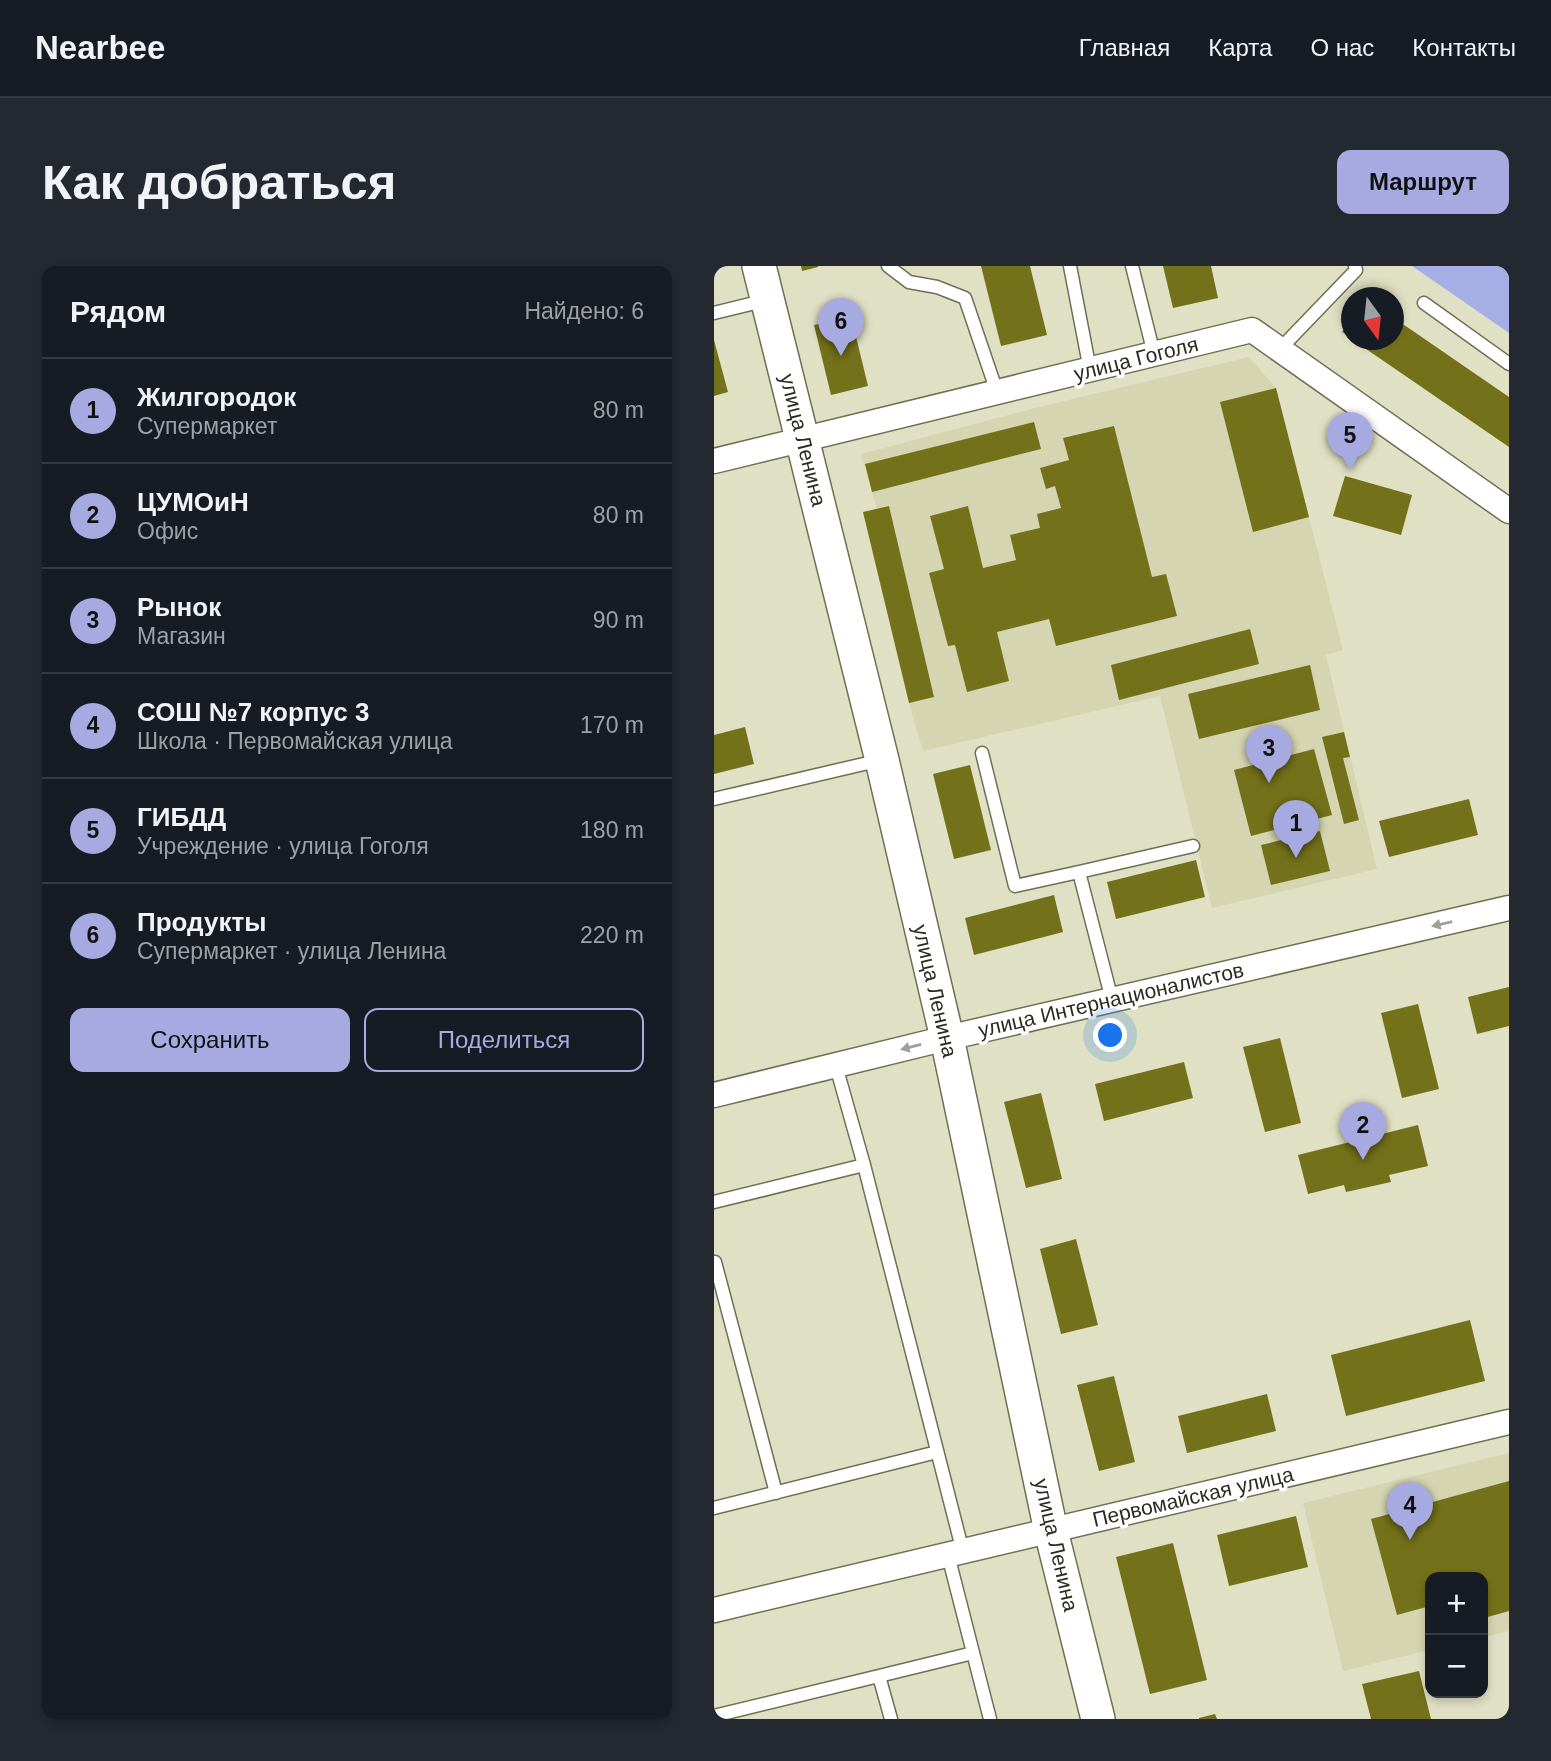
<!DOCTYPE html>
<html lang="ru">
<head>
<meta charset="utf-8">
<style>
  :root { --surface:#171b24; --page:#242831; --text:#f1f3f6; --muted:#9ea1a6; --line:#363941; --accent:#a7aae0 }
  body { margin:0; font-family:Arial,sans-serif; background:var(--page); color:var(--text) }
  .controls { position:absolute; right:21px; bottom:21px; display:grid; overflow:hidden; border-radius:14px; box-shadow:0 4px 10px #0003 }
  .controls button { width:63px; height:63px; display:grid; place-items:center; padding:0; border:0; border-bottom:2px solid var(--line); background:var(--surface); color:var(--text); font:35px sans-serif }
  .compass { position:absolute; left:627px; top:21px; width:63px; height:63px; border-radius:50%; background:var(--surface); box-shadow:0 4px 10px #0003; rotate:165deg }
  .you { position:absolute; left:397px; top:770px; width:24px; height:24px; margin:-18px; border:5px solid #fff; border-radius:50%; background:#1a73e8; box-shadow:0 0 0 10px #1a73e833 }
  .badge { display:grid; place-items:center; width:46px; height:46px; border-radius:50%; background:var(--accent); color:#111; font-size:23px; font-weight:700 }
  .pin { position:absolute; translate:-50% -58px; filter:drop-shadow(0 2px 4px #0008) }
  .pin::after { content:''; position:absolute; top:37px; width:24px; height:21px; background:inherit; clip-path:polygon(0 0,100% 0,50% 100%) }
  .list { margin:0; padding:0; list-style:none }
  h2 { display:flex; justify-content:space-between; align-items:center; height:91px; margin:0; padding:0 28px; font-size:30px }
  h2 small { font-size:23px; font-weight:400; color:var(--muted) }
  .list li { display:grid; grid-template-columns:46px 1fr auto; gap:21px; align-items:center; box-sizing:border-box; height:105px; padding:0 28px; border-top:2px solid var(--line) }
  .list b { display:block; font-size:26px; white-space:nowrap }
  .list p { margin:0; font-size:23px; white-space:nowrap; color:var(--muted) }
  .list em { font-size:23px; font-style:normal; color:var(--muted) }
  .actions { display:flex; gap:14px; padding:21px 28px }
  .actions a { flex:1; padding:16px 0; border:2px solid var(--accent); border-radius:14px; text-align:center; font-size:24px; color:var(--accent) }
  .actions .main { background:var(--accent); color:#111 }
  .map { position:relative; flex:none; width:795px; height:1453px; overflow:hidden; border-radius:14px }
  header { display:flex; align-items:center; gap:42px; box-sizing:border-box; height:98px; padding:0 35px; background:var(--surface); border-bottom:2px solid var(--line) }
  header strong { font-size:33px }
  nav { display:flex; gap:38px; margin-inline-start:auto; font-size:24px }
  .intro { display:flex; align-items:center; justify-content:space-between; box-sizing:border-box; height:168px; padding:0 42px }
  h1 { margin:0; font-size:49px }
  .button { padding:18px 32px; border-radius:14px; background:var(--accent); color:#111; font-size:24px; font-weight:700 }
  main { display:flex; gap:42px; padding:0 42px }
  aside { flex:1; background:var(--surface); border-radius:14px; box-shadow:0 4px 10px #0003 }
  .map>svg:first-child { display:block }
  .built { fill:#d5d5b1 }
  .green { fill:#a5afe6 }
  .building { fill:#737119 }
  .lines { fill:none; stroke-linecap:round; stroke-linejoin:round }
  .lane-casing { stroke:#6e6f55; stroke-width:15 }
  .street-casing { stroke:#6e6f55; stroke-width:27 }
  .secondary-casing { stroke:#6e6f55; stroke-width:36 }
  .lane { stroke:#fff; stroke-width:12 }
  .street { stroke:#fff; stroke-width:24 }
  .secondary { stroke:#fff; stroke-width:33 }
  .oneway { fill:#a0a09b }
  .labels { text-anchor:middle; stroke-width:7; stroke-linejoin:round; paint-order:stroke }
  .street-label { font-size:21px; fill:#2b2b20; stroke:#fff }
</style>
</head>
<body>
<header>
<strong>Nearbee</strong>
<nav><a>Главная</a><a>Карта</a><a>О нас</a><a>Контакты</a></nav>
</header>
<div class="intro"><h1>Как добраться</h1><a class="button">Маршрут</a></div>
<main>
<aside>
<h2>Рядом<small>Найдено: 6</small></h2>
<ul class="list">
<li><span class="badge">1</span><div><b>Жилгородок</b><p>Супермаркет</p></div><em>80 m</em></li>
<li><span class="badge">2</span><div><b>ЦУМОиН</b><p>Офис</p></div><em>80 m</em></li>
<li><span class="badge">3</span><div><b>Рынок</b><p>Магазин</p></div><em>90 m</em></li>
<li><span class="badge">4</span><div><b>СОШ №7 корпус 3</b><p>Школа · Первомайская улица</p></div><em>170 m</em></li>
<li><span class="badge">5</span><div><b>ГИБДД</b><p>Учреждение · улица Гоголя</p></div><em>180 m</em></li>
<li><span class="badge">6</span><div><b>Продукты</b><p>Супермаркет · улица Ленина</p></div><em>220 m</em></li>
</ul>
<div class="actions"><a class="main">Сохранить</a><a>Поделиться</a></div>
</aside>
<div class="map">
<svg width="795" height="1453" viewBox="0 0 795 1453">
  <rect width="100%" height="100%" fill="#e0e1c4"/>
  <path class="built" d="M535,91L562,122L629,384L612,389L663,603L498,642L446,430L209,485L195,437L149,246L163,243L147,188L321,142Z
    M795,1187V1365L769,1371V1311H716V1384L629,1405L589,1237Z"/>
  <path class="green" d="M698,0H795V67Z"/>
  <path class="building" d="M87,0H104V1L88,5Z
    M267,0H316L333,69L287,80Z
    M449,0H497L504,32L459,42Z
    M137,50L154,120L117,129L100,59Z
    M638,52V72L628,66Z
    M680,52L795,131V181L639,74H680Z
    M0,74L14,126L0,130Z
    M562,122L595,251L539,266L506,136Z
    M320,156L327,183L158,226L151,198Z
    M400,160L438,311L452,308L463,350L342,380L335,353L283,366L295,415L253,426L241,379L234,380L215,307L230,303L216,250L254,240L269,302L302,294L296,269L326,262L323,248L347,242L341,220L332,223L326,202L355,194L349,172Z
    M631,210L698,229L687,269L619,250Z
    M175,240L220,431L195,437L149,246Z
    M536,363L545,398L405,434L397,399Z
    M596,399L606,444L485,473L474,428Z
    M31,461L40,498L0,508V469Z
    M630,466L636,491L629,492L645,554L630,558L608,471Z
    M600,483L618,549L537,570L520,504Z
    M256,499L277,584L240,593L219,508Z
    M755,533L764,569L675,591L665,555Z
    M606,565L616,605L557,619L547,579Z
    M482,594L491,631L402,653L393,616Z
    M340,629L349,666L260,689L251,652Z
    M795,721V760L763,768L754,731Z
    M704,738L725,823L688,832L667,747Z
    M566,772L587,857L551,866L529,781Z
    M470,796L479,832L390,855L381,818Z
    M327,827L348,913L312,922L290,836Z
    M704,859L714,900L675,909L677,916L632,926L630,919L594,928L584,889Z
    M362,973L384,1059L347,1068L326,983Z
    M756,1054L771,1115L632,1150L617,1089Z
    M400,1110L421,1196L385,1205L363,1119Z
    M553,1128L562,1165L473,1187L464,1150Z
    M795,1215V1345L770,1352L769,1311H716V1340L683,1349L657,1253Z
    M582,1250L594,1301L515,1320L503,1269Z
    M459,1277L493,1414L436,1428L402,1291Z
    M705,1405L717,1453H657L648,1418Z
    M501,1448L503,1453H485V1452Z"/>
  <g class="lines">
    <g class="lane-casing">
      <path id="lane" d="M174,0L195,16L223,21L251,32L283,126
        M356,0L376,104
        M418,0L440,88
        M710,37L795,98
        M0,47L53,34
        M567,82L642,4L641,0
        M268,487L301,620L365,606
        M0,533L167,494
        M398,734L365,606L479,580
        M122,800L150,899L249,1286
        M0,936L150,899
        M1,996L62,1227
        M0,1242L223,1186
        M234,1289L276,1453
        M165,1410L259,1387
        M0,1450L165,1410L177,1453"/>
    </g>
    <g class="street-casing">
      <path id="street" d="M0,195L538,64L795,245
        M0,829L233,772L795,642
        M0,1344L795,1156"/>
    </g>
    <g class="secondary-casing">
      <path id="secondary" d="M45,0L168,494L233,772L337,1265L384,1453"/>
    </g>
    <use href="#lane" class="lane"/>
    <use href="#street" class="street"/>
    <use href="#secondary" class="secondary"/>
  </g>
  <defs><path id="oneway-solid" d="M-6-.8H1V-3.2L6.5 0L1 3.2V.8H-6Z" transform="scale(1.75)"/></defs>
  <g class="oneway">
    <use href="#oneway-solid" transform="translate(728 658) rotate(167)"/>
    <use href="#oneway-solid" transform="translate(197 781) rotate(166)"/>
  </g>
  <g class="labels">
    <g class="street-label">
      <text transform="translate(422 93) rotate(-14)" y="7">улица Гоголя</text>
      <text transform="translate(89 174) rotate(76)" y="7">улица Ленина</text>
      <text transform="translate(221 725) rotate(77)" y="7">улица Ленина</text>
      <text transform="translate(397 734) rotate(-13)" y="7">улица Интернационалистов</text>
      <text transform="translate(479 1231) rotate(-13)" y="7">Первомайская улица</text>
      <text transform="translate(342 1279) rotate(77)" y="7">улица Ленина</text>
    </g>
  </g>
</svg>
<div class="controls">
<button>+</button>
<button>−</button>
</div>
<svg class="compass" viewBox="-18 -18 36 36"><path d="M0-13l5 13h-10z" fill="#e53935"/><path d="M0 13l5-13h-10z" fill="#9ea1a6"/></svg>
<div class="you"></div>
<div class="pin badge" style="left:582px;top:592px">1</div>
<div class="pin badge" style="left:649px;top:894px">2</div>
<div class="pin badge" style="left:555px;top:517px">3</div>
<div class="pin badge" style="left:696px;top:1274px">4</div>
<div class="pin badge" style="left:636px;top:204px">5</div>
<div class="pin badge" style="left:127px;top:90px">6</div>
</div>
</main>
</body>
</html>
